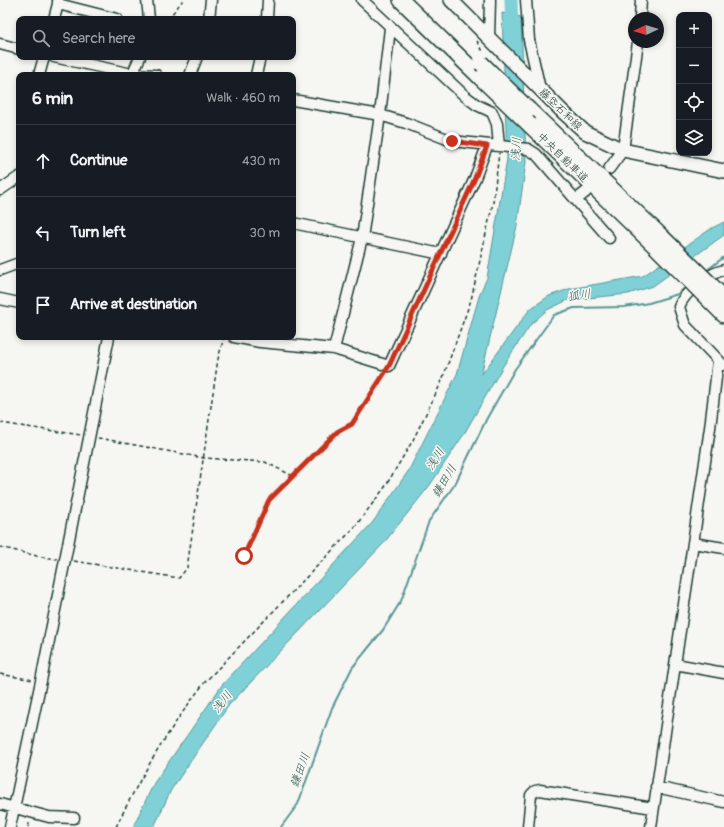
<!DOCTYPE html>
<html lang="en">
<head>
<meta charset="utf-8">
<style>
  :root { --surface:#171b24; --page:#20242c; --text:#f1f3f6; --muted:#9ea1a6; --line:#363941 }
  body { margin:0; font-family:Pangolin,"Klee One",sans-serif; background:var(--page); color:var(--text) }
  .controls { position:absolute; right:12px; top:12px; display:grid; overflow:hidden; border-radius:8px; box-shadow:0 2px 6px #0003 }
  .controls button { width:36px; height:36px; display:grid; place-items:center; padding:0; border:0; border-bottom:1px solid var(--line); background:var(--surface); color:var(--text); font:20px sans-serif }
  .compass { position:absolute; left:628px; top:12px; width:36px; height:36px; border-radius:50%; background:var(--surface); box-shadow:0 2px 6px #0003; rotate:266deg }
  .stop { position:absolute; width:12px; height:12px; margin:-9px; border:3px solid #c8321e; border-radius:50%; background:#fff }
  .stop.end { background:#c8321e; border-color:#fff; box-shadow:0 1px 4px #0008 }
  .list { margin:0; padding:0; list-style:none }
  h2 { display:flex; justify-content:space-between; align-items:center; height:52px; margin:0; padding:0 16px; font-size:17px }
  h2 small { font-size:13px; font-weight:400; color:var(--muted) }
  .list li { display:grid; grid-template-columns:26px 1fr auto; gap:12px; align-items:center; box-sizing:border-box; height:72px; padding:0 16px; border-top:1px solid var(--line) }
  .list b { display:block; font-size:15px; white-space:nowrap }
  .list em { font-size:13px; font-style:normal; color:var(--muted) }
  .icon { flex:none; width:22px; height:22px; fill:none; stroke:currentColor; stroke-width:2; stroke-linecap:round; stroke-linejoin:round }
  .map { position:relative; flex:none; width:724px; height:827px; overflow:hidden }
  .search { position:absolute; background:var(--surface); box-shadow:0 2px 6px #0003; left:16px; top:16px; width:280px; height:44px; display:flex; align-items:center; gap:10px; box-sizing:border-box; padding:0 14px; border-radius:8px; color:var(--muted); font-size:15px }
  .panel { position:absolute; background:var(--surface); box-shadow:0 2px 6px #0003; left:16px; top:72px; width:280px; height:268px; border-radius:8px }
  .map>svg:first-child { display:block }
  .water { fill:#7fd1d7; stroke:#599696 }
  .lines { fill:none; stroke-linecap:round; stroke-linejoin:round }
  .stream { stroke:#599696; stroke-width:2 }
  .river { stroke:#7fd1d7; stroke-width:13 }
  .minor-casing { stroke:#1f3d34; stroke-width:13 }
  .major-casing { stroke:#1f3d34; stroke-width:16 }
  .highway-casing { stroke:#1f3d34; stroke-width:18 }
  .path { stroke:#1f3d34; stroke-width:1.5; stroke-dasharray:4 3; stroke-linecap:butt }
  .minor { stroke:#f6f6f2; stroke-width:10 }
  .major { stroke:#f6f6f2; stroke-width:13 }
  .highway { stroke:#f6f6f2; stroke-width:15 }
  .highway-bridge-casing { stroke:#1f3d34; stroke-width:18; stroke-linecap:butt }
  .highway-bridge { stroke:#f6f6f2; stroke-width:15 }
  .route { stroke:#c8321e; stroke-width:5 }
  .labels { text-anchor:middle; stroke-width:3; stroke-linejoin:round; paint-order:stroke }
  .street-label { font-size:11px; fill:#1f3d34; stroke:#f6f6f2 }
  .water-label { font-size:12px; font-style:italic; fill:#325b55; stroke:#f6f6f2 }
</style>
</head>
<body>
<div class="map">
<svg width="724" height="827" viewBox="0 0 724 827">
  <rect width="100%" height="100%" fill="#f6f6f2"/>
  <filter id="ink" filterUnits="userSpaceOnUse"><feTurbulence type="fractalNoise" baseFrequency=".025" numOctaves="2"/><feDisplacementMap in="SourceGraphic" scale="8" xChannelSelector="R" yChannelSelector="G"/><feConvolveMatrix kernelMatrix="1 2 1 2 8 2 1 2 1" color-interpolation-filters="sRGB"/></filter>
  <g filter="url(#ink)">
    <path class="water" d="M502,13L521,17L526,162L517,226L481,375L530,309L549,296L569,289L643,276L712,228L724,222V235L653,286L628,294L568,300L547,310L531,324L503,366L464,434L430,485L383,544L229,705L171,790L154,827H133L154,783L222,685L373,522L409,470L457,374L480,293L487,278L507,159Z"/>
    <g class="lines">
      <path class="stream" d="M706,271L724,257
        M281,827L298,804L332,708L352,668L383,630L401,601L429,521L455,484L487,418L515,369L554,315L574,308L624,307L649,303L678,294L687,286"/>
      <path class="river" d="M511,0L512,32"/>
      <g class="minor-casing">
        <path id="minor" d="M58,0V4L117,19
          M147,0L149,19
          M362,0L465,96L477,105L492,112L497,124L499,146
          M526,0L529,40L540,89
          M640,18L641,0
          M54,19L58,4
          M209,19L211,0
          M267,19L268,0
          M489,38L490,0
          M0,44L19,49
          M54,57L132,74L156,75
          M39,75L44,57
          M132,75L140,57
          M190,75L197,57
          M256,75L260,57
          M293,100L380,115L406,123L452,141L528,149L536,154L609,238
          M609,169L623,150L638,42
          M0,190L19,177
          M577,199L586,192
          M293,223L441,254
          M0,270L19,263
          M0,299L19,303
          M234,337L260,342L334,349L389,366L475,178L487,146
          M334,349L362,238L380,115L390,28
          M723,365L685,325L679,307C684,292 709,273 724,270
          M693,543L724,548
          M675,664L724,673
          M656,787L724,802
          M0,804L49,817L74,818
          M10,827L41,681L109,337
          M528,827L531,795L535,791L540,790L653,808
          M651,827L710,428L718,361"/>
      </g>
      <g class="major-casing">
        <path id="major" d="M451,0L563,112L585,132L623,150L724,171"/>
      </g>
      <g class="highway-casing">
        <path id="highway" d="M401,0L481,78
          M529,110L663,238
          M530,125L654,245
          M710,284L724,298
          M701,292L724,315"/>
      </g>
      <path class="path" d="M168,19L183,0
        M477,41L484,53
        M0,423L81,435
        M98,438L204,458L265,462L293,476
        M0,547L37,556L57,559
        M244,556L269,500L337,432L352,424L384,374
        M74,561L179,578L187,568L218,359L224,337
        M0,674L33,680
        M28,827L30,821
        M116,827C141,775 170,727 205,682L354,528L385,487L413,440L441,383L471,300L493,203L499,153"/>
      <use href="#minor" class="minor"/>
      <use href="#major" class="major"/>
      <use href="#highway" class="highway"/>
      <g class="highway-bridge-casing">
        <path id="highway-bridge" d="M481,63L529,110
          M481,78L530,125
          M663,238L710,284
          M654,245L701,292"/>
      </g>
      <use href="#highway-bridge" class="highway-bridge"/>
    </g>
  </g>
  <g class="lines" filter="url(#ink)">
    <path class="route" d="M244,556L269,500L337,432L352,424L389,366L475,178L487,146L452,141"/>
  </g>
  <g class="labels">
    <g class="street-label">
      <text transform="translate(561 109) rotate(44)" y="4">藤垈石和線</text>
      <text transform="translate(563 157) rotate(44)" y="4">中央自動車道</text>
    </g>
    <g class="water-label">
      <text transform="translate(516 149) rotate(-86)" y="4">浅川</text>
      <text transform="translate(579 295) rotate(-8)" y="4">狐川</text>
      <text transform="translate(435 459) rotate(-58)" y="4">浅川</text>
      <text transform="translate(444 481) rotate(-59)" y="4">鎌田川</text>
      <text transform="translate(222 702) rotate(-53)" y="4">浅川</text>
      <text transform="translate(300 770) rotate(-70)" y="4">鎌田川</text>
    </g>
  </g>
</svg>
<div class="controls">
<button>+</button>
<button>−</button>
<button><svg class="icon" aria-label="locate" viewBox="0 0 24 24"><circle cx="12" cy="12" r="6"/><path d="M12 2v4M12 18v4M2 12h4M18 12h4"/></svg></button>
<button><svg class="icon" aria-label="layers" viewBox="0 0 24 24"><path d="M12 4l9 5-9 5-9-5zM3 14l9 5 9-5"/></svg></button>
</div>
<svg class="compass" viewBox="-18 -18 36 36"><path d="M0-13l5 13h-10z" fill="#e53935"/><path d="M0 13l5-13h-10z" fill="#9ea1a6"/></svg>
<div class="stop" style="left:244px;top:556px"></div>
<div class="stop end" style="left:452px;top:141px"></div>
<div class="search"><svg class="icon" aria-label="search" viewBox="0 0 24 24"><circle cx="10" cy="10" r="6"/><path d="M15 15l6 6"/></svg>Search here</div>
<section class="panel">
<h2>6 min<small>Walk · 460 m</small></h2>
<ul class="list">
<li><svg class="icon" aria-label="ahead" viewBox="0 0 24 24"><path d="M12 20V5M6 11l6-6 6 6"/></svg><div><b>Continue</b></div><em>430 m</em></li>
<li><svg class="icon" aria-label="left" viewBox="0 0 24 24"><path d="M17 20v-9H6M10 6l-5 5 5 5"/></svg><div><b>Turn left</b></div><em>30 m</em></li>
<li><svg class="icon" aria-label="arrive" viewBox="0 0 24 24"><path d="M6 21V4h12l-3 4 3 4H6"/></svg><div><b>Arrive at destination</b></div></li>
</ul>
</section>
</div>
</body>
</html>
